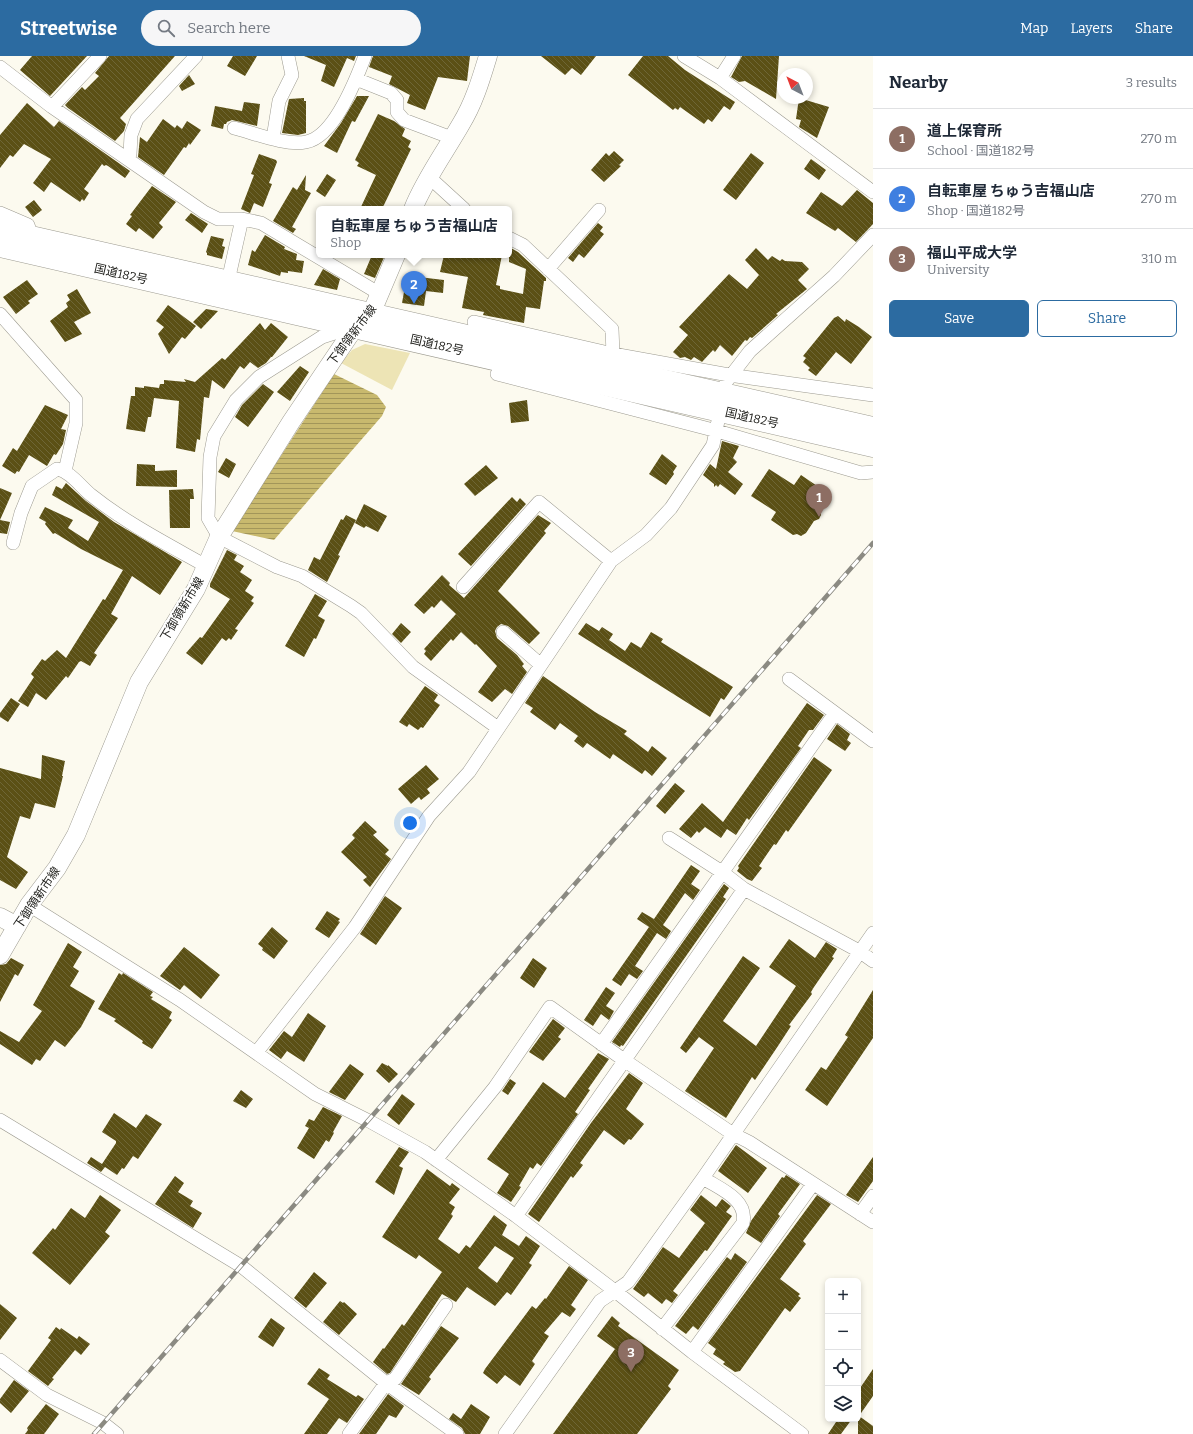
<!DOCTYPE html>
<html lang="en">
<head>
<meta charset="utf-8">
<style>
  :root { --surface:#fff; --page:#f6f6f7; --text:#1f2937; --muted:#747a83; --line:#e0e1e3; --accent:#2c6ba1 }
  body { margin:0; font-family:Bitter,"Noto Sans JP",serif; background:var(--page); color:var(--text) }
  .controls { position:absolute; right:12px; bottom:12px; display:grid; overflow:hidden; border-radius:6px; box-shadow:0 2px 6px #0003 }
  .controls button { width:36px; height:36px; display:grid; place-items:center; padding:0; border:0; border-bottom:1px solid var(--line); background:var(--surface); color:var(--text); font:20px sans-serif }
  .compass { position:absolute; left:777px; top:12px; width:36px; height:36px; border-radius:50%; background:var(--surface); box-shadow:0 2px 6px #0003; rotate:318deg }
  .you { position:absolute; left:410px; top:767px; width:14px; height:14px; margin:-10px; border:3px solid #fff; border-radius:50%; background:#1a73e8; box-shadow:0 0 0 6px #1a73e833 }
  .badge { display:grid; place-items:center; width:26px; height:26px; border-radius:50%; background:var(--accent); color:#fff; font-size:13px; font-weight:700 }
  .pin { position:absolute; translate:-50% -33px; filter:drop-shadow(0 1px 2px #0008) }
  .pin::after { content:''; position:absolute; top:21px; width:14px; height:12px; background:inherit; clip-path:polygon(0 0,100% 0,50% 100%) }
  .popup { position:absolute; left:316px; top:150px; width:196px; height:52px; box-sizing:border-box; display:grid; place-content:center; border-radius:6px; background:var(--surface); filter:drop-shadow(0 1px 3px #0005); font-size:13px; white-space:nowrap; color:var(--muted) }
  .popup b { font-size:15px; color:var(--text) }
  .popup::after { content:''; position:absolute; left:50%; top:100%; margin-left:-8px; border:8px solid transparent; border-top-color:var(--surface) }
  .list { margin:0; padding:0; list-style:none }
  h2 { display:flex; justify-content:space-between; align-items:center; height:52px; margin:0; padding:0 16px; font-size:17px }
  h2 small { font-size:13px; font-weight:400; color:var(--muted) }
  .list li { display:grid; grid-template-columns:26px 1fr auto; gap:12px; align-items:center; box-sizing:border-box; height:60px; padding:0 16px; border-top:1px solid var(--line) }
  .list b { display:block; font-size:15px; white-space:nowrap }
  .list p { margin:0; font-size:13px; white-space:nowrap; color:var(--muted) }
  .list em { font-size:13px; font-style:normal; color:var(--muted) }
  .actions { display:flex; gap:8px; padding:12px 16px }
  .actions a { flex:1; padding:9px 0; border:1px solid var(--accent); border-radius:6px; text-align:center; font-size:14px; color:var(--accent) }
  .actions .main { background:var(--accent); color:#fff }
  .icon { flex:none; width:22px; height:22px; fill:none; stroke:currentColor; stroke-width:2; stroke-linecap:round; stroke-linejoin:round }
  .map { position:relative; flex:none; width:873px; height:1378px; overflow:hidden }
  header { display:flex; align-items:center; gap:24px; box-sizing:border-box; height:56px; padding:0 20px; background:var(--accent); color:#fff }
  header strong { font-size:19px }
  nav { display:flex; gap:22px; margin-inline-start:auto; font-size:14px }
  .search { width:280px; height:36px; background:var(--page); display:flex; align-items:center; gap:10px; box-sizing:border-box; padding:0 14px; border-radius:22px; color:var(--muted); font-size:15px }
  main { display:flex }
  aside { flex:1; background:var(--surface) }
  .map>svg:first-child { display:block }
  .green { fill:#ede4b5 }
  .water { fill:url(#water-rules) }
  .building { fill:url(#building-back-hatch); fill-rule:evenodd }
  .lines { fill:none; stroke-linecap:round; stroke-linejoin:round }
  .street-casing { stroke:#9c9a90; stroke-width:14 }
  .secondary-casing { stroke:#9c9a90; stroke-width:19 }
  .highway-casing { stroke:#9c9a90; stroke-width:23 }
  .street { stroke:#fff; stroke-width:13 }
  .secondary { stroke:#fff; stroke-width:18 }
  .highway { stroke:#fff; stroke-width:22 }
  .rail-casing { stroke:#8b8a82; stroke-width:4.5 }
  .rail { stroke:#fff; stroke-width:3; stroke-dasharray:9; stroke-linecap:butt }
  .labels { text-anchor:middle; stroke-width:4; stroke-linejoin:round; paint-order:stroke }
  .street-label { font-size:12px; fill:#21211d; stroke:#fff }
</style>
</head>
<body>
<header>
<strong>Streetwise</strong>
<div class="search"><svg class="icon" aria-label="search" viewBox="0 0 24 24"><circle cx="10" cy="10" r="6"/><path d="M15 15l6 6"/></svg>Search here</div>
<nav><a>Map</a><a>Layers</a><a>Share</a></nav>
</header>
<main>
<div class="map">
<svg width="873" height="1378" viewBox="0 0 873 1378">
  <defs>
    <pattern id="water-rules" width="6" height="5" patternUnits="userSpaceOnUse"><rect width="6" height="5" fill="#c8b96e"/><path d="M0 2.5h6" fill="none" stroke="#a2965a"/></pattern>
    <pattern id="building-back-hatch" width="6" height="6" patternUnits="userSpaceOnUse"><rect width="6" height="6" fill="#5b5015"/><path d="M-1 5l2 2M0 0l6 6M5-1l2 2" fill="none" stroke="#6e6636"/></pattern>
  </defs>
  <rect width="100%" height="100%" fill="#fcfaef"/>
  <path class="green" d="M365,288L410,297L392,334L341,307L352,294Z"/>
  <path class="water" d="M334,318L377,339L386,351L382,360L274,484L232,475Z"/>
  <path class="building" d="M32,0H87L50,40L20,14Z
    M109,0H175L120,62L126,68L124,75L115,85L68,52L65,49L82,31L85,34L99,20L95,17Z
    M233,0H257L245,20L227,10Z
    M304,0H356L354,5L347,2L334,31L321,25L326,9Z
    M373,0H470L467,25L438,21L425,54L407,47L410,39L389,28L392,20L369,11Z
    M541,0H596L581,19L572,12L565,19Z
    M643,0H668L685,14L735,46L730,54L724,50L712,66L708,63L704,68L680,51L678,54L675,52L673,54L628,19Z
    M742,0H779L776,43L745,25L739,26L731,21Z
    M189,19L195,28L182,35L179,30Z
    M357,40H369L355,66L352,65L337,97L324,90L341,67Z
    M304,42V45H306V77L298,79L282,77L289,43Z
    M799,42L829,51L817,82L799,71L801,64L796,63Z
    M244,46L260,48L257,70L232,64L227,66L226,68H224L223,73L211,70L215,50L242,55Z
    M27,47L54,71L59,65L130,115L125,122L108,110L106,109L104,110L102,108L84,133L89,137L84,145L82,143L80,146L51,126L44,136L33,127L51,103L24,88L13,101L10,99L0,112V79Z
    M378,58L394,65L405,73L402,80L411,85L408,91L411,93L382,153H360L376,119L357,110L359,107L355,104Z
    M163,63L175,72L177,69L182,73L187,65L201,74L190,89L189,87L186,92L184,91L164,119L138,101L140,81L147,86Z
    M614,95L624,104L619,109L621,110L604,126L591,114L606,97L609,100Z
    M751,97L764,107L736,144L723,134Z
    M259,98L276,104L277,106L269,127L272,128L263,151L254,147L250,157L241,153L254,119L251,118Z
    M811,103L826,114L819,124L804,113Z
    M327,118L336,124L325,141L316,135Z
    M306,119L305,134L311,137L292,171L296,173L293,177L273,165L293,131L297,134Z
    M152,130L176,146L159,167L163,171L153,183L139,172L136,176L126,168L132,160L130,159Z
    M857,134L873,147V168L856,186L838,172L835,175L806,157L821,136L842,150Z
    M34,144L42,154L33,161L25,151Z
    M191,157L208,168L202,177L185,164Z
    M598,167L603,171L600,175L604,178L584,202L579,198L573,206L568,202Z
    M265,179L285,191L284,193L297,198L296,204L304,205L302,217L288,215V217L281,216L280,220L248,209L252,194L255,196Z
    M211,180L224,183L222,190L225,191L222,203L207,199V197L206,196Z
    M509,191L518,196L546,222V225H544L540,253L526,251L524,267L483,259L484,256L462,252L468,221L440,216L444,199H502L496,229L500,230V233L523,238L526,213L509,206Z
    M756,192L768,204L772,200L780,205L782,203L785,205L802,206L809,213L798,224L807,233L776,258L778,259L752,282L750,281L747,285L745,284L732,300L720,289L715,296L713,294L702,306L694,301L691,304L685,301L680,302L673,296L688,279L679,271L729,218L747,233L759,219L745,204Z
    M372,199H385L375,222L364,218Z
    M323,213L340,223L337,234L314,229Z
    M410,220L444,224L443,237L426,235L424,250L402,247L404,236L407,237Z
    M27,224L38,238L28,245L30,247L16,258L3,241Z
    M77,233L91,257L74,266L82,278L65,286L50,265L68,251L66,247L70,244L67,239Z
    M168,249L196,270L185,283L182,281L169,298L158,278L164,271L156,265Z
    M206,253L218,255L201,273L193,266Z
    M838,260L845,266L846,263L859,271L872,281L851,308L836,296L816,320L808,314L810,312L803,306L806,302L803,300L834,262Z
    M260,267L265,274L271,267L288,281L272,301H271L266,307L258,312L250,306L244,313L240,310L224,333L212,324L209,342L204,341L200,384L197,383L195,396L176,392L179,345L154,342L151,361H148L145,376L126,373L131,340H135V331L144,332V330L159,332L160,328H164V324L186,326L184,323L195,326L222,302L225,304Z
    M300,310L309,316L290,345L277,336Z
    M263,328L274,336L248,371L235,361L242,349Z
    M527,344L529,365L511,367L509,347Z
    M45,349L68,359L61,373L66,374L63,388L56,399L54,398L47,410L29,399L19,416L17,415L15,418L2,410L13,392L17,395Z
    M722,385L739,390L733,402L737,406L728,416L743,428L735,439L720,428L718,431L716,429L714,431V428L703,419L710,408L716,413Z
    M662,398L677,410L673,416L674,418L666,429L649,418Z
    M226,402L236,408L229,422L218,416Z
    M137,408L155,409V415L177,414V431L136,430Z
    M486,409L498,422L475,440L464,428Z
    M769,413L794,429L801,419L823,434L817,443L821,450V459L819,463L814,465L806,477L801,480L797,478L793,479L771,464L776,456L751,440Z
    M66,427L86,445L114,466L182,506L160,539L132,520L111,558L118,562L94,597L97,599L90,610L81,605L79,606L68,622L66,620L46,644L36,637L28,651L18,645L34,621L31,618L42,603L45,605L57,594L66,602L103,543L105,544L123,514L81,493L55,477L53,478L45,468L46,466L39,462L45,451L73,464L68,472L88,485L99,466L52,439L56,430L62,433Z
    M0,432L12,437L0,464L10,466L7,478L0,477Z
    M193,433L194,443H190V472H170L169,434Z
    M512,441L517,446L520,442L526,448L471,510L458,498Z
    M364,448L387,460L378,476L366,470L364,472L355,467Z
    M346,459L356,464L338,499L340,500L327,526L308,514L314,501L320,504L341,463L343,464Z
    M538,459L551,467L544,475L546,477L498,535L540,577L529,588L508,570L501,568L497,571L495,575L497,582L517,599L524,608L522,610L527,616L512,638L505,633L492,646L478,636L497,610L476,588L475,589L461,576L453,585L451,583L431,605L424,598L426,595L424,593L456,558L441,544L434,552L432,550L424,558L414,549L442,519L450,527L449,529L464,542Z
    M227,494L237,499L234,504L244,510L240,516L252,524L245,535L254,541L251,545L254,547L235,573L238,574L231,584L229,582L226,585L222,582L202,609L186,597L200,581L202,582L230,543L210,531V528Z
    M315,538L327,545L318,560L325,564L316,583L314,582L304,601L285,590Z
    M401,567L411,576L401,587L392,578Z
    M586,567L599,575L602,571L613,578L609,584L625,595L631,586L641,592L651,576L663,583L661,586L733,631L724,644L721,642L710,661L578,578Z
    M543,620L595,656L627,675L624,678L648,696L652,690L667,702L652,720L645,714L642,718L613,698L610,703L587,687L583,692L574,685L578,680L560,667L555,674L530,656L533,652L525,647Z
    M425,630L438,639L434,645L440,649L423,672L421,671L418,674L409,668L407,671L399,666Z
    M11,642L20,648L8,666L0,661V657Z
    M807,647L824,659L813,674H809L798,690L801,692L749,764L747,762L736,779L727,773L721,782L705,771L699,777L697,775L691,782L679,773L702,747L723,766Z
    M837,668L850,678L847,684L851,687L845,695L827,683Z
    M42,699L65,705L62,720H63L55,752L35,747L30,763L20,760L7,801L28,816L16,833L0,824V712L41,723Z
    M814,701L832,714L788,776L786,774L776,789L774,788L759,810L762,812L752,825L747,823L737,815L739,812L738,810Z
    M426,709L439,723L427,733L430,737L421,744L419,741L411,748L398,733Z
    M675,727L685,735L665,758L656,750Z
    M365,765L377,776L373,779L389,794L385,798L391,803L370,831L363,824L367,821L341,796L355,782L352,779Z
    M691,809L700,815L691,828L700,834L693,844L685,837L663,869L671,875L666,883L657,877L635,910L643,915L637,923L629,918L621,930L612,924L649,871L637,863L642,856L654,863Z
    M724,828L729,832L723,841L726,843L623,990L621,989L620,991L612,986Z
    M385,840L402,852L376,889L360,878Z
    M327,855L340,863L338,865L340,866L329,882L315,873Z
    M272,871L288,885L274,903L262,894L263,892L258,888Z
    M789,883L815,902L826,886L837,893L832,901L834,902L814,931L811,936L812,938L789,969L791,970L778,990L755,1024L752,1021L726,1062L685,1035L714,992L699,981L686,997L680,992L743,900L760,912L723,965L756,990L796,930L769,911Z
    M68,887L82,896L73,911L79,915L70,930L95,945L81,971L65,991L55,984L40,1005L36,1003L32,1009L0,988V975L19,986L27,975L42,955L33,949Z
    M184,891L220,919L201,943L184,929L180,934L160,920Z
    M11,902L24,909L18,920L15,918L0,946V909L6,908Z
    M533,902L547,912L534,932L520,922Z
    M119,917L122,919L123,917L153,936L150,940L153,941L151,943L172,956L169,962L172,964L152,993L142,987L143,985L114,965L116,963L98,953Z
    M606,931L615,937L606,950L614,955L609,964L601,958L593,970L584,964Z
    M873,934V982L827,1050L805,1034L821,1011L826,1014L848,981L845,979Z
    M308,957L326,970L304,1006L287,995L281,1003L269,994L284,975L292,981Z
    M553,963L565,972L558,981L561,983L543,1005L529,996Z
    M598,997L609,1003L588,1033L590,1034L575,1056L578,1058L541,1110L537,1107L533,1113L530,1111L519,1130L521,1131L511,1146L497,1137L509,1118L487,1103L543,1026L565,1042Z
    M382,1007L388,1010V1009L398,1018L389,1027L376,1015Z
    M350,1008L364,1018L345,1044L329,1036Z
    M629,1017L643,1027L626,1053L644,1068L631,1084L629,1083L624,1089L604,1074L580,1107L583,1109L573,1122L571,1120L539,1166L528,1158L591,1067Z
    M510,1023L516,1027L508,1039L502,1035Z
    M241,1034L253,1043L246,1052L233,1045Z
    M402,1038L415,1048L399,1069L387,1059Z
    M323,1051L342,1060L333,1076L334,1077L329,1086L326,1084L314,1103L297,1092L309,1072L305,1070L309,1063L314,1065Z
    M114,1057L136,1072L146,1058L162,1068L138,1103L133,1100L124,1113L122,1112L117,1119L105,1111L101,1116L87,1107L91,1101L102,1108L116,1087V1085L102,1076Z
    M736,1089L767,1112L748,1137L718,1115Z
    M399,1091L409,1096L399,1110L403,1112L394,1139L375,1126Z
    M873,1101V1125L858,1146L846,1139Z
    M427,1113L450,1130L452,1127L460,1133L449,1147L455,1151L451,1158L453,1160L438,1183L459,1198L466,1189L470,1192L494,1159L507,1169L502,1179L519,1190L526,1180L540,1190L529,1207L532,1209L511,1239L507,1236L495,1250L467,1231L456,1246L442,1238L390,1317L387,1318L373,1306L383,1292L384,1293L402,1268L404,1270L442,1216L419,1199L416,1203L382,1181ZM495,1190L514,1202L497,1227L478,1212Z
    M786,1119L800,1128L778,1158L780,1160L761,1187L746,1177L751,1165L782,1121L784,1122Z
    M175,1120L184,1127L178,1136L193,1145L190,1150L202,1157L193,1172L155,1148Z
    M100,1139L121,1154L105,1176L110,1180L70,1229L32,1197L53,1172L55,1174L71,1152L85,1162Z
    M701,1139L716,1151L722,1143L731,1150L726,1156L732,1160L707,1195L705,1194L673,1235L678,1239L672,1247L666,1243L662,1248L648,1237L644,1241L633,1233L663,1191L679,1202L705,1167L690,1154Z
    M817,1139L831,1148L803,1185L806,1188L780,1223L800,1238L798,1240L801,1242L790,1256L785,1252L740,1315L735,1316L723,1308L725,1306L713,1298L716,1293L708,1287Z
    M735,1197L747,1206L698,1274L693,1270L686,1278L675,1270L727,1201L731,1204Z
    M569,1210L588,1224L571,1249L576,1253L570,1261L562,1256L544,1277L549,1280L532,1305L535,1308L520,1330L505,1319L497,1328L483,1317L485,1313L532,1250L536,1253L545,1242L546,1243Z
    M314,1216L327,1227L306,1252L294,1242Z
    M340,1245L343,1247L344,1246L357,1258L339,1279L323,1266Z
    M0,1248L17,1262L0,1284Z
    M612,1260L620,1267L618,1270L679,1314L668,1330L671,1333L637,1378H553L615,1293L597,1280Z
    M271,1262L285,1272L273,1291L258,1281Z
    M441,1270L459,1282L429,1321L431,1323L419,1339L401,1328Z
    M56,1271L60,1274L61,1272L77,1283L79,1280L90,1288L81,1299L75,1294L52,1322L54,1323L48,1330L28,1315L51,1284L48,1282Z
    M319,1312L330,1319L327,1323L356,1341L358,1339L364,1343L347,1367L339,1362L327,1378H304L329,1343L307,1328Z
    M873,1313V1340L859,1360L873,1370V1378H858V1335Z
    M14,1324L29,1335L11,1357L0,1347V1343Z
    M388,1338L404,1350L396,1362L389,1359L376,1378H359Z
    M46,1348L59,1358L44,1378H25L28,1374L27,1372Z
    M471,1348L490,1361L480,1378H465L462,1372L449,1363L453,1357L461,1363Z
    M838,1363H852L841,1378H828Z"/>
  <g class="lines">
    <g class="street-casing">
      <path id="street" d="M684,0L720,22L873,136
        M0,11L52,51L204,156L218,163H242L261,167L380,238
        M720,22L734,0
        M356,23L391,37L397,44V56L404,64L452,82
        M52,51L100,0
        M234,72C254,77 286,90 306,86C334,81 356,24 365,0
        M273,82L279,45L292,19L288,0
        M128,102L130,98L131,79L137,63L196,0
        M429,121L464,153
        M0,157L28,169L32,181L31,185
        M509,182L523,189L612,273L613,298
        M548,213L599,154
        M228,225L242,163
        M0,258L76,344V367L65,415
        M474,266L613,298L729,319L873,339
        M350,272L322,281L259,321L236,344L214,380L210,401L208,462L219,481L277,511L302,520L351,550L361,557L413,611L498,672
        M497,318L717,375L861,417L873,416
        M726,326L750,295L834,220L873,179
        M13,487L21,457L32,430L57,413C71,416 80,430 91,439C126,467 167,488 206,510
        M463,531L539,446L611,505
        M503,576L541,609
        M789,623L873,685
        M669,782L722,816L744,833L859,895L873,905
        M29,849L180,944L315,1038L369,1065L425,1096L516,1160L615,1235L628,1226L703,1122L873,877
        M601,988L835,657
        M256,997L355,871L429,760L469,716L611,505L646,479L671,452L713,389L718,365
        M0,1064L241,1210L386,1327L457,1378
        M436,1104L495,1031L550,951L624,1004L733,1078L749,1086L873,1166
        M860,1158L873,1140
        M516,1160L744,833
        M662,1273L743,1167C748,1143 720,1133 703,1122
        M692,1296L813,1128
        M0,1304L47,1339L103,1367L117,1378
        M349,1378L386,1327L395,1323L446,1249
        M505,1378L600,1245L615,1235L692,1296L802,1378"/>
    </g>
    <g class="secondary-casing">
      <path id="secondary" d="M413,153C425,123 445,96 461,68C474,47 481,23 488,0
        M0,861L17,870
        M0,899L29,849L57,812L76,779L139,626L196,533L219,481L291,366L355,271L371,258L396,199"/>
    </g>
    <g class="highway-casing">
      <path id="highway" d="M0,174L873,372
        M0,190L873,390"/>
    </g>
    <use href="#street" class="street"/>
    <use href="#secondary" class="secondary"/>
    <use href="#highway" class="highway"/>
    <g class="rail-casing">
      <path id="rail" d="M94,1378L873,487"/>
    </g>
    <use href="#rail" class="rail"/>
  </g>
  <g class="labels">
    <g class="street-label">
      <text transform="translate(121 218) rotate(13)" y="4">国道182号</text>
      <text transform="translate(352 279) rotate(-53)" y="4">下御領新市線</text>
      <text transform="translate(437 289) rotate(13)" y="4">国道182号</text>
      <text transform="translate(752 362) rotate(13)" y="4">国道182号</text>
      <text transform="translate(182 553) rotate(-59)" y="4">下御領新市線</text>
      <text transform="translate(37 842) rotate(-56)" y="4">下御領新市線</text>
    </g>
  </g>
</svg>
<div class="controls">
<button>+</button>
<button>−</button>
<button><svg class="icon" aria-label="locate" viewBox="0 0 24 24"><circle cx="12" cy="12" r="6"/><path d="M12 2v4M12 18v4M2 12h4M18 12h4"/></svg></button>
<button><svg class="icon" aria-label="layers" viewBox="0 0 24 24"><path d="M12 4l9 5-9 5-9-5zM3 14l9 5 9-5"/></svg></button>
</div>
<svg class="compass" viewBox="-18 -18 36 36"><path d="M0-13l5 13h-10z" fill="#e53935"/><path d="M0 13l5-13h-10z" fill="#747a83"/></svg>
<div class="you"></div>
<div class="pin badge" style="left:819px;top:461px;background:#8d6e63">1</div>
<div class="pin badge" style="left:414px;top:248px;background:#3f7fe0">2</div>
<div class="popup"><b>自転車屋 ちゅう吉福山店</b>Shop</div>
<div class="pin badge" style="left:631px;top:1316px;background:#8d6e63">3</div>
</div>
<aside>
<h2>Nearby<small>3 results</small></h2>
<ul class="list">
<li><span class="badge" style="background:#8d6e63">1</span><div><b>道上保育所</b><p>School · 国道182号</p></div><em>270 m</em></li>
<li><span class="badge" style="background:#3f7fe0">2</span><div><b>自転車屋 ちゅう吉福山店</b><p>Shop · 国道182号</p></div><em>270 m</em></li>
<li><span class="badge" style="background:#8d6e63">3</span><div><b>福山平成大学</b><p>University</p></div><em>310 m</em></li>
</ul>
<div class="actions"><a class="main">Save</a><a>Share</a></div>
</aside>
</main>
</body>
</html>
